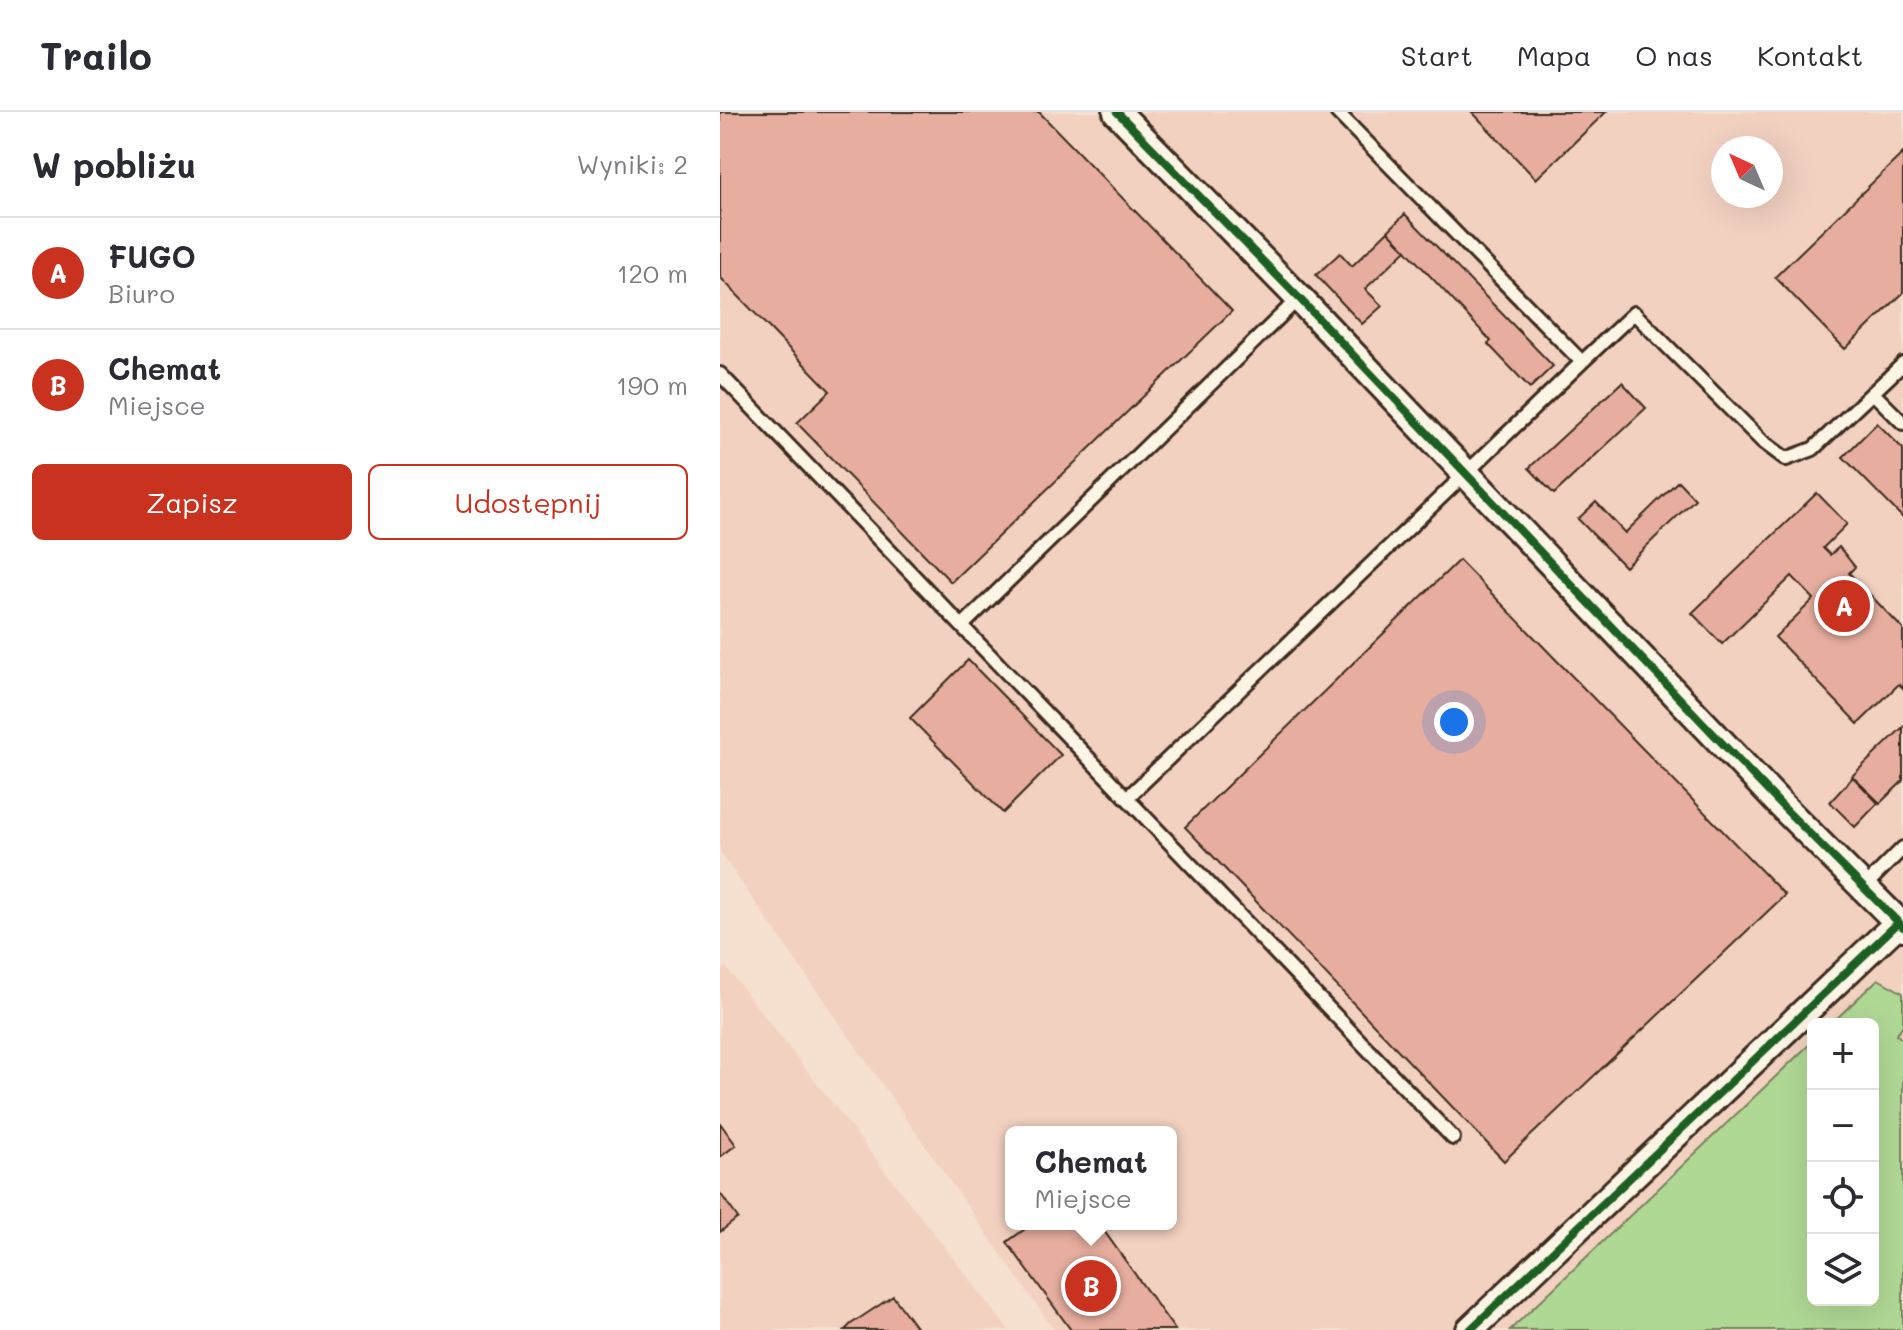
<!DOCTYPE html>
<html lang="pl">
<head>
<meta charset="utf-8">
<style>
  :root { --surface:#fff; --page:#f7f7f7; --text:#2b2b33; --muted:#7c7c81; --line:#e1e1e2; --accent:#c8321e }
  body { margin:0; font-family:Mali,sans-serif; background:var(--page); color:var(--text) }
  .controls { position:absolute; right:24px; bottom:24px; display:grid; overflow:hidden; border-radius:12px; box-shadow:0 8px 32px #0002 }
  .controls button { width:72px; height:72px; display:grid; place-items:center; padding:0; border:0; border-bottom:2px solid var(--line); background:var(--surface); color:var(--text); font:40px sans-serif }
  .compass { position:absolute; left:991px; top:24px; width:72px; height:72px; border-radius:50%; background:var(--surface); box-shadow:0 8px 32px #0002; rotate:316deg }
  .you { position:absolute; left:734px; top:610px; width:28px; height:28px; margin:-20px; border:6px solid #fff; border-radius:50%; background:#1a73e8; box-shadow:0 0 0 12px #1a73e833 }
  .badge { display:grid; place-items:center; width:52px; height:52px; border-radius:50%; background:var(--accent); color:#fff; font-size:26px; font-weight:700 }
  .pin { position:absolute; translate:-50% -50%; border:4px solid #fff; box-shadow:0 2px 8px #0006 }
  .popup { position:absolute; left:285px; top:1014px; width:172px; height:104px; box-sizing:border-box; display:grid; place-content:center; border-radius:12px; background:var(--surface); filter:drop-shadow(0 2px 6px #0005); font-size:26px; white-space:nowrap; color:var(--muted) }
  .popup b { font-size:30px; color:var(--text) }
  .popup::after { content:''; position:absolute; left:50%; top:100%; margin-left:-16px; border:16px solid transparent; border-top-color:var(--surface) }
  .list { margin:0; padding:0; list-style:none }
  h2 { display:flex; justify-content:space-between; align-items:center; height:104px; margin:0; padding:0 32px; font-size:34px }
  h2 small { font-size:26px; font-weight:400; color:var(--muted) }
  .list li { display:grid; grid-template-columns:52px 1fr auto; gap:24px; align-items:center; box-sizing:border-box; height:112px; padding:0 32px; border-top:2px solid var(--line) }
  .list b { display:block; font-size:30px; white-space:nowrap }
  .list p { margin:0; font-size:26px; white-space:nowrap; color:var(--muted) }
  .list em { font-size:26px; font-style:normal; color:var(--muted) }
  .actions { display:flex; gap:16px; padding:24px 32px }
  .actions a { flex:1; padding:18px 0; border:2px solid var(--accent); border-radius:12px; text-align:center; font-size:28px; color:var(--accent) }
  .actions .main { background:var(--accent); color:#fff }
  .icon { flex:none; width:44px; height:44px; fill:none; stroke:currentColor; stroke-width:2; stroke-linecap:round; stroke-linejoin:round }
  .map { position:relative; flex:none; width:1183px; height:1218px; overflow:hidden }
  header { display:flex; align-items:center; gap:48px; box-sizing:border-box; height:112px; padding:0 40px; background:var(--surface); border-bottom:2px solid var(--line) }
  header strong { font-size:38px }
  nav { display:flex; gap:44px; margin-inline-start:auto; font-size:28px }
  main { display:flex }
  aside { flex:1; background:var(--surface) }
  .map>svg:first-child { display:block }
  .built { fill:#f2d1c1; fill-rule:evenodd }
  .green { fill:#b0d895; stroke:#76815a; stroke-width:2 }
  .building { fill:#e7ae9f; stroke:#3b2a1e; stroke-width:2 }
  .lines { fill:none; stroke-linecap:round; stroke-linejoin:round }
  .lane-casing { stroke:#3b2a1e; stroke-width:18 }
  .street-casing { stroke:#3b2a1e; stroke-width:32 }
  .lane { stroke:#fcf5e5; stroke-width:12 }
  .street { stroke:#fcf5e5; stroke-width:26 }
  .cycleway-casing { stroke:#fcf5e5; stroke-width:13 }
  .cycleway { stroke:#1b5e20; stroke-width:8 }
</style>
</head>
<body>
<header>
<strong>Trailo</strong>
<nav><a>Start</a><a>Mapa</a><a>O nas</a><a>Kontakt</a></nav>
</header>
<main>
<aside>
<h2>W pobliżu<small>Wyniki: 2</small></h2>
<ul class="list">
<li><span class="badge">A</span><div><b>FUGO</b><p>Biuro</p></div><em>120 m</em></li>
<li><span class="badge">B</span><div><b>Chemat</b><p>Miejsce</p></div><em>190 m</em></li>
</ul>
<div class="actions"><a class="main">Zapisz</a><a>Udostępnij</a></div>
</aside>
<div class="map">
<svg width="1183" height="1218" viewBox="0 0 1183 1218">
  <rect width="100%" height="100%" fill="#f6e0d0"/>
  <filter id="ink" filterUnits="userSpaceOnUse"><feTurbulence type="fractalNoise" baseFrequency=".0125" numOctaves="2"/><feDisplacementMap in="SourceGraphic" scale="16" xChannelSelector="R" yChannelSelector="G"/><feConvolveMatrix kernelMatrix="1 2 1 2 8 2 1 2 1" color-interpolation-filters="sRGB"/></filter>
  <g filter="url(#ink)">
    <path class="built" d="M0,0H1183V1218H334L0,740ZM1003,36H1051V84H1003ZM1093,912H1153V1188H1093ZM291,1020H451V1112H291Z
      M6,855L289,1218H0V861Z"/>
    <path class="green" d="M1158,867L1183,881V913L1176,923L1183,927V1218H790L1093,929V1188H1153V912H1111Z"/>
    <path class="building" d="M0,0H319L512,199L231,470L77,311L110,279L0,165Z
      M752,0H886L816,67Z
      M1183,41V181L1125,237L1055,165Z
      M685,102L833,254L810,276L768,232L771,229L668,119Z
      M668,119L686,138L645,177L662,194L642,212L596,163L620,141L632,154Z
      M902,270L926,296L834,382L809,356Z
      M1157,311L1183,337V406L1123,345Z
      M958,369L975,387L905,455L858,407L876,390L905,421Z
      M1097,381L1127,412L1103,436L1110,443L1119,435L1135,455L1129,461L1183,517V576L1179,572L1138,612L1055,525L1094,487L1072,464L1002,532L972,501Z
      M739,448L1065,783L784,1049L465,715Z
      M248,548L341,643L283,701L190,606Z
      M1183,615V669L1159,692L1132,664Z
      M1133,665L1159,690L1135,715L1110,690Z
      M0,1011L16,1033L0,1045Z
      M0,1081L18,1106L0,1120Z
      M312,1112H379L455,1218H351L287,1130Z
      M173,1184L198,1218H125L131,1212Z"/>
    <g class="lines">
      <g class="lane-casing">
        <path id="lane" d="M862,250L914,201L1042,329L1066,347L1093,337L1183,252
          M0,262L733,1026
          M1153,281L1183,311
          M243,513L579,186
          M408,685L862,250L617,0
          M1144,775L1183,736"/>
      </g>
      <g class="street-casing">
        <path id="street" d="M397,0L579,186L1061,693L1183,815
          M750,1218L1178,811"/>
      </g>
      <use href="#lane" class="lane"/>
      <use href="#street" class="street"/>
      <g class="cycleway-casing">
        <path id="cycleway" d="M397,0L579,186L1061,693L1183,815
          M750,1218L1178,811"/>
      </g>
      <use href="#cycleway" class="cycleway"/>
    </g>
  </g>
</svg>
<div class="controls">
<button>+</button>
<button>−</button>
<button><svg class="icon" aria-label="locate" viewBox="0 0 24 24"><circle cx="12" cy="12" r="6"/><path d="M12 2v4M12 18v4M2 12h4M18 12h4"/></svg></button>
<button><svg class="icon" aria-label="layers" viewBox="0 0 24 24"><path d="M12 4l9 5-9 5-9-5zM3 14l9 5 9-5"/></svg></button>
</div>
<svg class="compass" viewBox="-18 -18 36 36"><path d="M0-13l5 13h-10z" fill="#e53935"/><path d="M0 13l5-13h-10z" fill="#7c7c81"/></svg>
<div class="you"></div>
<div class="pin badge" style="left:1124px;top:494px">A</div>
<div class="pin badge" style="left:371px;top:1174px">B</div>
<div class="popup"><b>Chemat</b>Miejsce</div>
</div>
</main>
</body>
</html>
